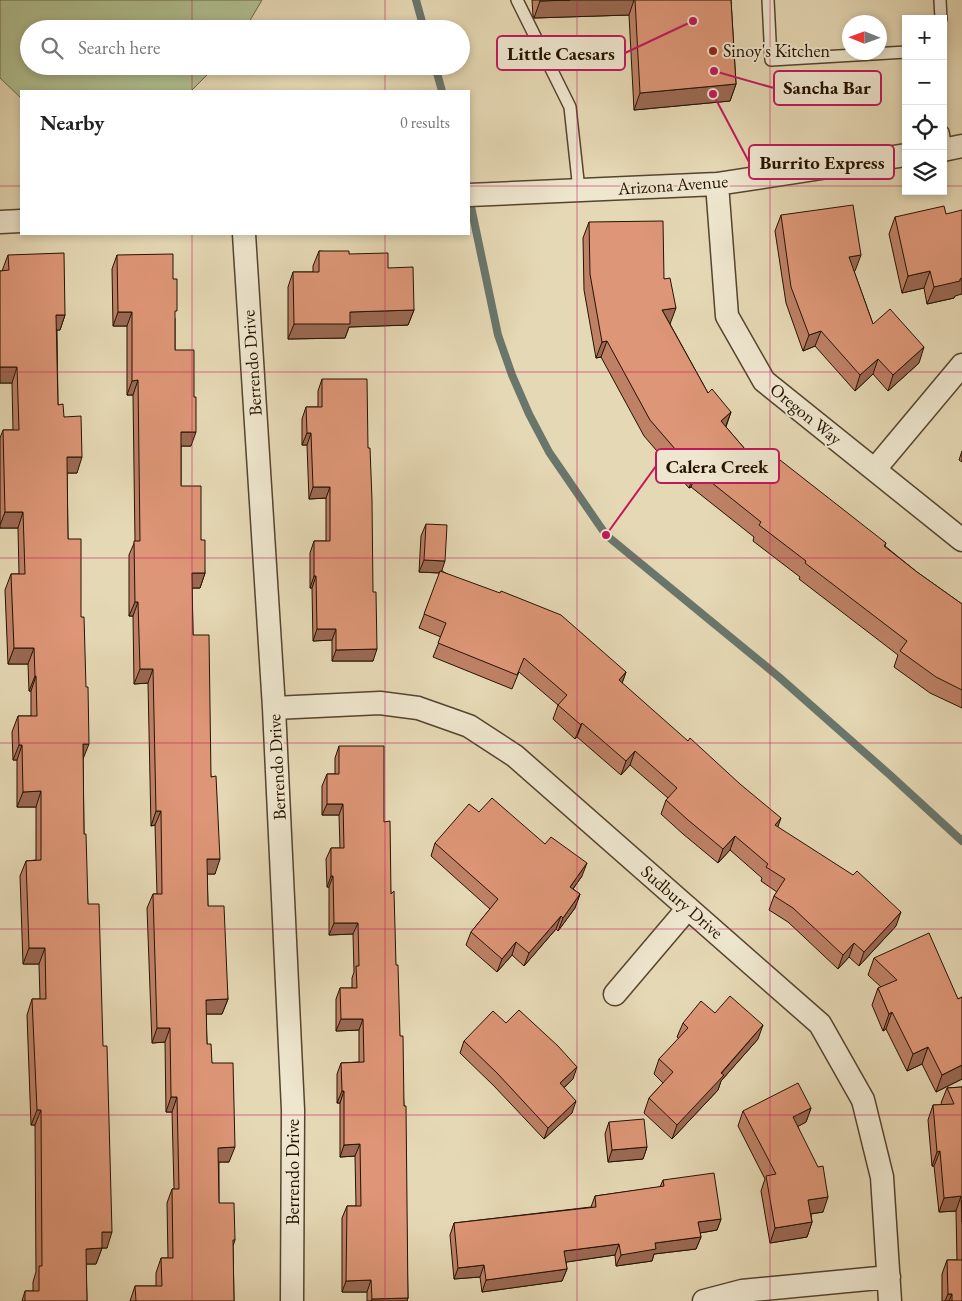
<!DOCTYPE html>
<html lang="en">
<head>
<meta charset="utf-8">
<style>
  :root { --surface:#fff; --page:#f6f6f6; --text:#222; --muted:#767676; --line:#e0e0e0 }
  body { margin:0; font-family:"EB Garamond",serif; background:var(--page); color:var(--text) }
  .controls { position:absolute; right:15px; top:15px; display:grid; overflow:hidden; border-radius:0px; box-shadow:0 2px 8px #0003 }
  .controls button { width:45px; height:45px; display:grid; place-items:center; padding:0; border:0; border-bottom:1px solid var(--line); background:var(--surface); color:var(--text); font:25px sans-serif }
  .compass { position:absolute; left:842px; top:15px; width:45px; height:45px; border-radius:50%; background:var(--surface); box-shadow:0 2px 8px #0003; rotate:271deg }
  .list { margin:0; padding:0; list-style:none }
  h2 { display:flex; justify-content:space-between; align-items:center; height:65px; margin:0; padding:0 20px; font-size:21px }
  h2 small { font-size:16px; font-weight:400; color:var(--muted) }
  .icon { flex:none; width:28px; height:28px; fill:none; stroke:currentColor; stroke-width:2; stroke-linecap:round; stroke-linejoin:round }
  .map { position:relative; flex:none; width:962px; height:1301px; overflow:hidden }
  .search { position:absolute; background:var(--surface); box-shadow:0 2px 8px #0003; left:20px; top:20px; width:450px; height:55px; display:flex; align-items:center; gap:12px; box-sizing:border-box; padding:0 18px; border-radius:28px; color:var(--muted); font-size:19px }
  .panel { position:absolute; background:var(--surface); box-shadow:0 2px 8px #0003; left:20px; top:90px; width:450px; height:145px; border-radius:0px }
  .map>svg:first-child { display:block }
  .green { fill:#b0bf90; stroke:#6a6848 }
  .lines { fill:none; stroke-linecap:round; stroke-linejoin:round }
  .stream { stroke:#69766c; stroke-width:8 }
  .service-casing { stroke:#55442e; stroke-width:14 }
  .minor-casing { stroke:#55442e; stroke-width:25 }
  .service { stroke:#eee6ce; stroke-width:11 }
  .minor { stroke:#eee6ce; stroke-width:22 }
  .wall { fill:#be8166; stroke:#251201 }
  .shaded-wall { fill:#9b6953; stroke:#251201 }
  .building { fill:#dd9677; stroke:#251201 }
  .grid { fill:none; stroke:#c2185b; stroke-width:1; stroke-opacity:0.55 }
  .poi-dot { fill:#8f2418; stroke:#eee6ce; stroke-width:2 }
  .labels { text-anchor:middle; stroke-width:4; stroke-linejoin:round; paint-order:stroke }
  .poi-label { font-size:18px; fill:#251201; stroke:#eee6ce; text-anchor:start }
  .street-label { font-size:18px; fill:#251201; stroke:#eee6ce }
  .leader { fill:none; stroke:#c2185b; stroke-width:2 }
  .callout-dot { fill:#c2185b; stroke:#eee6ce; stroke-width:2 }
  .callout { fill:#eee6ce; stroke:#c2185b; stroke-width:2 }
  .callout-label { font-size:19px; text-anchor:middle; font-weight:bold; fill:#251201 }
</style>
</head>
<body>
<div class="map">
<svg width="962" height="1301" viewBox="0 0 962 1301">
  <rect width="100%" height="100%" fill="#e5d8b4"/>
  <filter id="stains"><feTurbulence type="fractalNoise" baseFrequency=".004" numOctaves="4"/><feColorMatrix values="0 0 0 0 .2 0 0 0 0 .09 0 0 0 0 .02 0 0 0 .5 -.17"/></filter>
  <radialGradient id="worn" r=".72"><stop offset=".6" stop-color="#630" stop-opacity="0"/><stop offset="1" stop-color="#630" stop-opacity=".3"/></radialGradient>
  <path class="green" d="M0,0H262L245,29H29V66H216L191,91H21V98L0,78Z"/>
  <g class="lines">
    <path class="stream" d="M416,0L424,29
      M435,66L442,91
      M469,197L498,335L512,375L529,414L549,452L606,535L779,677L890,775L962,841"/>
    <g class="service-casing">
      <path id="service" d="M517,0L570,107L579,190
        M768,0L771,60L906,52
        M940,0L941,19
        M943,132L946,149"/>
    </g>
    <g class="minor-casing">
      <path id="minor" d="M943,150L962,146
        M717,184L727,316L764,381L962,540
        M469,195L717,184L906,155
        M0,222L21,221
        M244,234L274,708L293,1110L292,1301
        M875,469L962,365
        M274,708L380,703L418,708L469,726L515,756L820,1024L863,1100L882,1177L890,1301
        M615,994L688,908
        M704,1301L742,1291L889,1277"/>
    </g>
    <use href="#service" class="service"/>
    <use href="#minor" class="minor"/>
  </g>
  <path class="wall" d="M532,0H731L736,84L730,101L634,110L629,15L534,18L533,16Z
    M946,214L955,296L954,298L927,304L924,288L902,293L889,234L895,217Z
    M781,215L855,271H854L873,324L919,363L888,391L873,374L855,391L815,346L803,351L786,303L775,231Z
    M589,222L664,279L670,324L708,393L731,412L726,427L756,462L886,543L885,546L917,572L962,604V708L930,693L894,667L898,655L799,579L800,577L753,541L754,537L691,487L689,488L644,436L601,357L596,358L584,290L583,238Z
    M319,251L349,254L388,268L414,310L408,325L349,327L345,338L288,339V287L293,272H313V266Z
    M8,255L65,315L60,330H57L58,405L64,417L77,473H67L68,539L83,759L84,834L107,1248H102L96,1264H86L87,1301H22L25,1291H33V1282L36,1272L35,1125H31L27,1015L32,999H40L39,964H23L20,876L26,861L36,860V807H17V760H13L12,732L18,716H31V691H29L28,664H8L5,590L11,574H19L18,528H0V438L3,430H13L12,383H0V271H2Z
    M117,255L175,318V350L191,446H181V486L201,540L205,573L200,588H192L193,635L211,777L215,874H207L208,906L228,999L222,1014H206L207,1044L212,1063L229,1162H219V1203L235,1240L233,1246L234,1301H130L135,1286H156V1273L161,1258H168L167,1203L172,1189H174L172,1112H166L165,1042L152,1043L147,908L153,894H157L155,825L151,826L148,683L134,684L133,616H129V555L135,541L133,395H127V326H113L112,269Z
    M322,379L368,448L373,661H332V640L313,641L312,588H310V553L314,541H326V498L309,499L307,445H302V419L306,407H318V391Z
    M962,451V462L959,460Z
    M426,524L442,571L626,672L622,683L778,827L896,926L859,966L849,957L838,969L788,922L769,910L774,896L777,892L761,881L762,878L730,850L718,863L683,834L661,814L666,800L668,798L630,765L621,775L577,737L575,739L553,719L558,705L519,672L512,689L433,657L441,637L419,628L440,573L419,572L421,536Z
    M339,746L384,822L391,894L404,1106L408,1298L407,1301H367V1292H342V1218L347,1206H356L355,1156L340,1157V1103H337V1074L341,1063L359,1062V1030L336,1031V999L340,988H352V978L354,972L353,934L329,935V887H327L326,859L331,848H340L339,815H322V786L327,774H335V758Z
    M479,812L582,876L573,889L580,894L575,908L558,931L556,929L524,966L512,955L497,972L466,945L471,932L490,909L431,856L435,843Z
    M874,958L958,999L962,997V1079L936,1092L922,1064L907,1071L886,1029L883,1031L872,1005L878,988L881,987L868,975Z
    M715,1013L758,1039L721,1081L718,1090L672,1139L644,1113L649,1098L663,1083L654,1074L659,1059L679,1039L677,1037L683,1023Z
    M506,1023L573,1079L564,1088L572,1113L544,1139L494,1086L460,1053L464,1041Z
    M962,1087V1301H942V1274L947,1260H957L956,1211L939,1212L934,1166H932L928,1120L933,1105H942L941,1103L947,1088Z
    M811,1108L806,1122L798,1126L823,1212L811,1214L812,1222L807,1237L770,1243L761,1191L765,1179L738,1126L743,1111Z
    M609,1122L647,1147L643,1159L608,1162L605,1134Z
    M663,1180L721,1219L717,1230L700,1233L701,1237L696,1249L654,1254L652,1261L616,1266L615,1255L566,1262L567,1269L562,1281L482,1292L480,1277L454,1279L450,1235L454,1223L591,1207L595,1196L660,1187Z"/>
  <path class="shaded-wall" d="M570,0H634L629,15L534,18L540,1Z
    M736,84L730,101L634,110L640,93Z
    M861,255L855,271L843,272L849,257Z
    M930,271L924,288L902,293L908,276Z
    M962,278V294L955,296L954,298L927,304L934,287Z
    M676,308L670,324L662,310Z
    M414,310L408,325L349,327L345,338L288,339L294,324L350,312Z
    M118,312H132L127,326H113Z
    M56,315H65L60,330H51Z
    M821,331L815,346L803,351L809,335Z
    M607,341L601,357L596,358L602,342Z
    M924,347L919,363L888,391L893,375Z
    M878,359L873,374L855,391L860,375Z
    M0,367H17L12,383H0Z
    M138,380L133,395H127L132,381Z
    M731,412L725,428L721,421Z
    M181,432H196L191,446H176Z
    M307,433H311L307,445H302Z
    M67,457H82L77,473H61Z
    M697,471L691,487L689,488L695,472Z
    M313,487H330L326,498L309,499Z
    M5,512H23L18,528H0V525Z
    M424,560L445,561L441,573L419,572Z
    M192,573H205L200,588H186Z
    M314,576H316L312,588H310Z
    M135,602H138L133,616H129Z
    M317,629H336L332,640L313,641Z
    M14,648H34L28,664H8Z
    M377,649L373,661H332L336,650Z
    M140,669H153L148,683L134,684Z
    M626,672L621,686L619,680Z
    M35,676H36L31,691H29Z
    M582,723L577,737L575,739L581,725Z
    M83,744H89L83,759Z
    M19,745H22L17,760H13Z
    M635,751L630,765L621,775L626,761Z
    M41,791L36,807H17L23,792Z
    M327,804H343L339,815H322Z
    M156,811H161L155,825L151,826Z
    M781,818L776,832L775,825Z
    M735,836L730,850L718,863L723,849Z
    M207,859H220L215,874H202Z
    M587,863L582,876L565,900L570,887Z
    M331,876H333L329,887H327Z
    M580,894L575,908L558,931L563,918Z
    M901,912L896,926L859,966L864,952Z
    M561,916L556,929L524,966L529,953Z
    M334,923H358L353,934L329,935Z
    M516,942L512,955L497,972L502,959Z
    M854,943L849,957L838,969L843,955Z
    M29,948H45L39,964H23Z
    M228,999L222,1014H201L206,1000Z
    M892,1012L886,1029L883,1031L889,1014Z
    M341,1019H363L359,1030L336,1031Z
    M763,1025L758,1039L721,1081L718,1090L672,1139L677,1125Z
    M157,1028H170L165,1042L152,1043Z
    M928,1047L922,1064L907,1071L913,1054Z
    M962,1065V1079L936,1092L942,1075Z
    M577,1067L573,1079L556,1095L560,1083Z
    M342,1091H344L340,1103H337Z
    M171,1097H177L172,1112H166Z
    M576,1101L572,1113L544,1139L548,1128Z
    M811,1108L806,1122L788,1132L793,1117Z
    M37,1110H41L35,1125H31Z
    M360,1144L355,1156L340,1157L344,1145Z
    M235,1147L229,1162H213L218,1148Z
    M647,1147L643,1159L608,1162L612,1150Z
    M940,1151L934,1166H932L937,1152Z
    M961,1196L956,1211L939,1212L944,1198Z
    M828,1197L823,1212L803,1215L808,1200Z
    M721,1219L717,1230L694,1234L698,1222Z
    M812,1222L807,1237L770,1243L775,1228Z
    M102,1232H112L107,1248H96Z
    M701,1237L696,1249L654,1254L652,1261L616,1266L621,1255L655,1243Z
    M619,1244L615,1255L560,1263L564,1251Z
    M102,1248L96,1264H80L86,1249Z
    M484,1265L480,1277L454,1279L458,1268Z
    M567,1269L562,1281L482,1292L486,1280Z
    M371,1280L367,1292H342L346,1281Z
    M948,1294H952L949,1301H945Z
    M408,1298L407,1301H371L372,1299Z"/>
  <path class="building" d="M540,0H570L540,1Z
    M635,0H731L736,84L640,93Z
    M853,205L861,255L849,257L873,324L890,309L924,347L893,375L878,359L860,375L821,331L809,335L791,287L781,215Z
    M944,206L946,214L962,210V278L960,279V281L934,287L930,271L908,276L895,217Z
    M663,221L664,279L670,278L676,308L662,310L708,393L712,389L731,412L721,421L756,462L766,449L886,543L884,546L917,572L962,604V690L936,677L900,651L907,641L805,563L806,561L759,525L761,522L697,471L695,472L650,420L607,341L602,342L590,274L589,222Z
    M319,251H349V254L388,253V268L413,267L414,310L350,312V324H294L293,272H319Z
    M64,253L65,315H56L58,405L63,404L64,417L81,416L82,457H67L68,539H81V617H84L86,687H88L89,744H83L84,834H86L88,904H99L103,1046H107L112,1232H102V1248L86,1249L87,1301H25V1291H39V1266H42L41,1110H37L32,999H46L45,948H29L26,861L41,860V791L23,792L22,745H19L18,716H37L36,676H35L34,648H14L11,574H25L23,512H5L3,430H19L17,367H0V271L9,270L8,255Z
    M173,254V279H177V311H175V350H194V397H196V432H181V486H201V540H205V573H192L193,635H209L211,777L216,776L220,859H207L208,906H224L228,999L206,1000L207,1044H211L212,1063H233L235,1147L218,1148L219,1203H234L235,1240H233L234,1301H136L135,1286H162L161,1258H173L172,1189H179L177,1097H171L170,1028H157L153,894H162L161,811H156L153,669H140L138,602H135L134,541H140L138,380L132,381V312H118L117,255Z
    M322,379H367L368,448H370L372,500L373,592H376L377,649L336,650V629H317L316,576H314V541H330V487H313L311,433H307L306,407H322Z
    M426,524L447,525L445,561L424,560Z
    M440,571L500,593L501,591L561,615L626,672L619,680L688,741L690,738L740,784L781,818L775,825L853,875L857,871L901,912L864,952L854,943L843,955L793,908L774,896L785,879L766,867L768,864L735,836L723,849L688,820L666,800L677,788L635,751L626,761L582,723L581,725L558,705L567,695L524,658L517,675L438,643L446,623L424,614Z
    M339,746H384V822L390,821L391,894L394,891L396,965H398L400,1036H403L404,1106H406L408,1298L372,1299L371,1280L346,1281L347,1206H361L360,1144L344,1145V1091H342L341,1063L364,1062L363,1019H341L340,988H357L356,966H359L358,923H334L333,876H331V848H344L343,804H327V774H339Z
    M492,798L545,844L551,837L587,863L570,887L580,894L563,918L561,916L529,953L516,942L502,959L471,932L498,899L435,843L469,804L479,812Z
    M929,933L958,999L962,997V1065L942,1075L928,1047L913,1054L892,1012L889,1014L878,988L897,980L874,958Z
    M730,996L763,1025L721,1073L724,1075L677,1125L649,1098L673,1072L659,1059L688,1028L683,1023L701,1001L715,1013Z
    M519,1010L558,1046L577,1067L560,1083L576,1101L548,1128L498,1074L464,1041L493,1011L506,1023Z
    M798,1083L811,1108L793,1117L818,1167L823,1166L828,1197L808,1200L812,1222L775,1228L766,1176L776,1174L743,1111Z
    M962,1087V1222L961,1196L944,1198L940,1151L937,1152L933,1105L954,1104L947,1088Z
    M644,1119L647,1147L612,1150L609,1122Z
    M714,1173L721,1219L698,1222L701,1237L655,1243L656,1249L621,1255L619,1244L564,1251L567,1269L486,1280L484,1265L458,1268L454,1223L596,1207L595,1196L664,1186L663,1180Z
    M947,1260H962V1301H952V1294H948Z"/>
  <path class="grid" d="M192,0V29M385,0V29M577,0V1301M770,0V1301M192,66V91M385,66V91M0,186H21M469,186H906M943,186H962M192,234V1301M385,234V1301M0,372H962M0,558H962M0,743H962M0,929H962M0,1115H962"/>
  <circle class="poi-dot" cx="713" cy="51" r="5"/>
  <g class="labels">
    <g class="poi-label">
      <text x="723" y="57">Sinoy's Kitchen</text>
    </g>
    <g class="street-label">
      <text transform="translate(673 185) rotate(-4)" y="6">Arizona Avenue</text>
      <text transform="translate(252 363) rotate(-94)" y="6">Berrendo Drive</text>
      <text transform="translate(806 414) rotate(39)" y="6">Oregon Way</text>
      <text transform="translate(277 767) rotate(-93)" y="6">Berrendo Drive</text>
      <text transform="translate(682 902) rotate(41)" y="6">Sudbury Drive</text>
      <text transform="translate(293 1172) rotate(-90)" y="6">Berrendo Drive</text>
    </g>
  </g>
  <path class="leader" d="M693 21L625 53M714 71L774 88M713 94L749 162M606 535L656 466"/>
  <g class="callout-dot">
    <circle cx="693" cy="21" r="5"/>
    <circle cx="714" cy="71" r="5"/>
    <circle cx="713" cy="94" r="5"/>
    <circle cx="606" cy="535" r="5"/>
  </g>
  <g class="callout">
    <rect x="497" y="36" width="128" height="34" rx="5"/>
    <rect x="774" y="71" width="107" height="34" rx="5"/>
    <rect x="749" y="145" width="145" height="34" rx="5"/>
    <rect x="656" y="449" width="123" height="34" rx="5"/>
  </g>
  <g class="callout-label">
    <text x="561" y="60">Little Caesars</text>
    <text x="827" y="94">Sancha Bar</text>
    <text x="822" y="169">Burrito Express</text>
    <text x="717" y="473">Calera Creek</text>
  </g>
  <rect width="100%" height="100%" filter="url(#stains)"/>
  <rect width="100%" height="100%" fill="url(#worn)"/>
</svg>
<div class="controls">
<button>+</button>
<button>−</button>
<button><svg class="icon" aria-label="locate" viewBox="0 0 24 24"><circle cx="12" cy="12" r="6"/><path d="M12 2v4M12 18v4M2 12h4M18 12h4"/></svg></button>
<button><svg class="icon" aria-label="layers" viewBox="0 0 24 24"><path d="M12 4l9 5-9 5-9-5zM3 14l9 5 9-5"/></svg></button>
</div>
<svg class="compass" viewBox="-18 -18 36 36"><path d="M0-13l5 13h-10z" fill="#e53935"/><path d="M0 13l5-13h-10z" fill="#767676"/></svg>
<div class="search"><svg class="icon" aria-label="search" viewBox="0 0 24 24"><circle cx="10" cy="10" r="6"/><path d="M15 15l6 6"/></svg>Search here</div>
<section class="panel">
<h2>Nearby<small>0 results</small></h2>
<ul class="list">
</ul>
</section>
</div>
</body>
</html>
